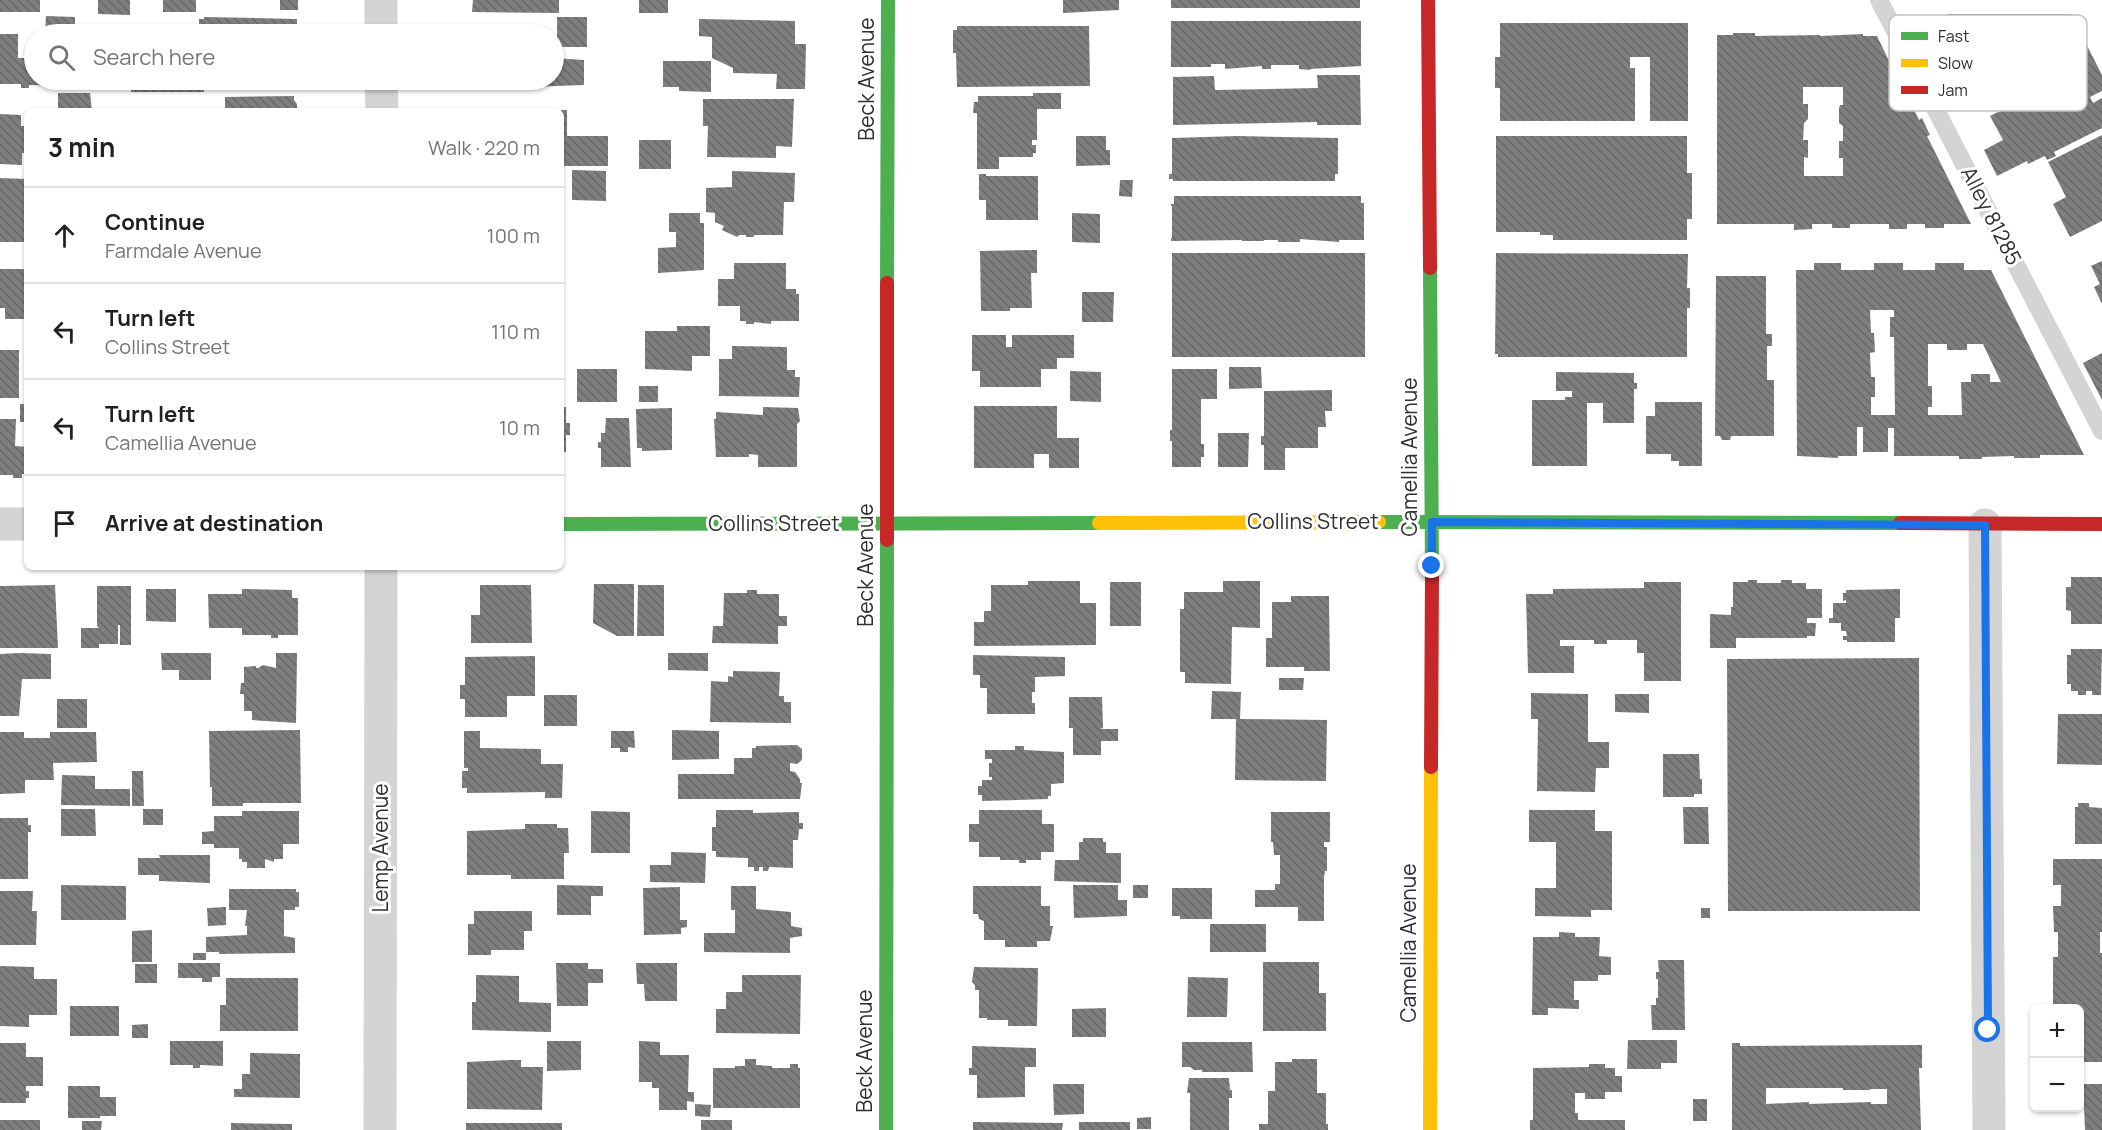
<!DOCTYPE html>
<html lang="en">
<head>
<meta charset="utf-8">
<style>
  :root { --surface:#fff; --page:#f2f2f2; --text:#202124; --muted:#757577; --line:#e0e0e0 }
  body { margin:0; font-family:Manrope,sans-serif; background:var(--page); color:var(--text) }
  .controls { position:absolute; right:18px; bottom:18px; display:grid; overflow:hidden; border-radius:9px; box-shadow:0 2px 4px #0004 }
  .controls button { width:54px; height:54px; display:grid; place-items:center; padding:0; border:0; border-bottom:2px solid var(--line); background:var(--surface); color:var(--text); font:30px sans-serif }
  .stop { position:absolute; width:18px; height:18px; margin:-14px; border:4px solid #1a73e8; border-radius:50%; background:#fff }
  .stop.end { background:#1a73e8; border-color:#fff; box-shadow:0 2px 6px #0008 }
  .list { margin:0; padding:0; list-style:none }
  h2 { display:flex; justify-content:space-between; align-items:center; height:78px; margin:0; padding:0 24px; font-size:26px }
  h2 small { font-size:20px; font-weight:400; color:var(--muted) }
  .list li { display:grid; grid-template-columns:39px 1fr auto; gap:18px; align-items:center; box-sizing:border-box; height:96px; padding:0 24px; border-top:2px solid var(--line) }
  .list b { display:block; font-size:22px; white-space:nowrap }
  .list p { margin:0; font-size:20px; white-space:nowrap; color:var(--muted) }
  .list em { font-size:20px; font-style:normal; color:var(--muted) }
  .icon { flex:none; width:33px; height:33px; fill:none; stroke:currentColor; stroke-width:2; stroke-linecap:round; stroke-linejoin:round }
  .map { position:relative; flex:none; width:2102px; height:1130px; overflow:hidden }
  .search { position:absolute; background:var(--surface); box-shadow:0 2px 4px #0004; left:24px; top:24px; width:540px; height:66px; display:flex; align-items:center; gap:15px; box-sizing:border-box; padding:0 21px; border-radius:33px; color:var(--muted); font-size:22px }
  .panel { position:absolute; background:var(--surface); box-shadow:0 2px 4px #0004; left:24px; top:108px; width:540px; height:462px; border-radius:9px }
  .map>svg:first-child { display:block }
  .building { fill:url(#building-back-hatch); fill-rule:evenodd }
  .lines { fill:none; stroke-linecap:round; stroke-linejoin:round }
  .lane { stroke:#d4d4d4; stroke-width:18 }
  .street { stroke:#d4d4d4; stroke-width:33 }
  .fast { stroke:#4caf50; stroke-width:14 }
  .slow { stroke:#ffc107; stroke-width:14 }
  .jam { stroke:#c62828; stroke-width:14 }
  .route { stroke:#1a73e8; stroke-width:8 }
  .labels { text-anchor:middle; stroke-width:6; stroke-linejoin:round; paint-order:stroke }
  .street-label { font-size:21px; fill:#2f2f2f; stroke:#fff }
  .key { fill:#fff; stroke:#c1c1c1; stroke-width:1.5 }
  .key-label { font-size:16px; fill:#2f2f2f }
</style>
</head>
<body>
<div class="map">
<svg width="2102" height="1130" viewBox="0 0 2102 1130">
  <defs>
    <pattern id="building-back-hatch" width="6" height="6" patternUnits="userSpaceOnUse" patternTransform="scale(1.5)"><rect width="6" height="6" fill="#7f7f7f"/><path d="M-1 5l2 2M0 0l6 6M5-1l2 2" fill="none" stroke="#686868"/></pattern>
  </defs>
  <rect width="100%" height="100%" fill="#fff"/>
  <path class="building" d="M0,0H40V12H0Z
    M98,0H130V15L98,14Z
    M163,0H196V12H163Z
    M280,0H298V10H280Z
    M473,0H559V13L472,12Z
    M639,0H668V13H639Z
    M1063,0H1119V10L1063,13Z
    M1171,0H1360V8H1171Z
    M1947,14H2071L2102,75V91L2090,97L2093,103L2102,98V128L2054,152L2056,156L2047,160L2045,156L2028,164L2027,161L1997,176L1984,150L2003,140L1990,116L2022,100L1984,27L1960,39Z
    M46,16L75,17V34H45Z
    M204,17L297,19V34H199V19H204Z
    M557,17H587V47H557Z
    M699,19L795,21V44H806L805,89H776L777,74L733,73V68L712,58V37L699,36Z
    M1171,21H1361V66L1310,69V70L1299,69V65H1271V69H1262V66L1225,69V64H1211V67H1171Z
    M1500,23H1688V121H1650V57H1630V68H1635V121H1500V88H1495V57H1500Z
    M957,26H1089L1090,86L957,87L956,53H953V30H957Z
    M470,32H530V34H470Z
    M1733,33H1755V36L1820,35V36L1863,34V36H1877L1891,65V79L1894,91L1904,90L1919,120L1922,118L1930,135L1927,136L1971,224H1944V228H1925V224H1907V229H1889V224H1850V228H1832V224H1812V229L1794,230V224H1717V35H1733ZM1803,87H1843V105H1840L1839,108V123L1843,126V141H1839V158H1843V176H1804V157L1808,158V140H1803L1804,123L1808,119V104H1803Z
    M0,34H18V58H34V80H72V86L29,85V88H21V84H0Z
    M554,58L584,60V85L528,87V80H554Z
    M663,61H711V92L679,91V87H663Z
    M1317,75H1360L1361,125H1317V122L1173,125V77L1214,76L1215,90L1318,88Z
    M131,80H204V92H131Z
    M471,80H495V86H471Z
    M58,93H90L92,111H58Z
    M1033,93H1061V109H1037V140H1032V145H1036V153H1033V157H999V169H977V113H973L974,102H978V96H1033Z
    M294,96V100L297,104V111H225V97Z
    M703,99H794L792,147L776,146V158L707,157L708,126H703Z
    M464,108H537V111H464Z
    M561,110H567V136H608V166H561Z
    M0,114L21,115V126H27V153H22V165L0,164Z
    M2102,135V221L2070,237L2053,204L2066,197L2048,162Z
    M1076,136H1106V150H1110V165L1076,166Z
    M1238,136L1338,138V174H1335V181H1173V179H1169V174H1172V138Z
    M1496,136H1687V173H1692V219H1687V240H1553V235H1540V232H1496Z
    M639,140H671V169H639Z
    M572,170L606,171V201L572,200Z
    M732,171L795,173L794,202H784L783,235H754V237H746V235H739L737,237L722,230L724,226L715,222V213L706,212V188L732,187Z
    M979,174H986V176H1038V220H986V200H979Z
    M0,178L27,179V242H0Z
    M1120,180H1133L1132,197L1119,196Z
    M1174,196H1361V203H1364V240H1339V242L1300,239V242H1278V240H1264V241H1242V240L1171,241V238H1172V206H1171V204H1174Z
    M669,213H700V223H704V270L658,273V248L676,247V232H669Z
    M1072,213L1100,214V243L1072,242Z
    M1037,250V273H1031L1032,308H1010V311H981L980,251Z
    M1172,253H1365V357H1172Z
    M1496,253L1688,254L1687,288H1690V308H1687V357H1498V354H1495Z
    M2102,261V304L2094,287L2100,284L2091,266Z
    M734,263H786V289H796V294H799V321H771V324L754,322V324H746V321H740V306H718V279H734Z
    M1814,263H1841V270H1874V263H1903V270H1935V263H1964V270H1991L2084,455H2040V458H2014V456L1982,457V459H1959V456H1894V428H1888V452H1863V427H1857V456H1838V458L1797,456L1796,270H1814ZM1870,310H1894V317H1890V337H1894L1895,415H1871V397H1875V377H1871L1870,353L1875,352L1874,333H1871ZM1928,344H1947V350H1967V344H1983L2001,382H1990V374H1971V382H1961L1962,415H1928V407H1932V386H1928Z
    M0,269H27V319H5V308H0Z
    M1716,276H1766V334H1772V346H1767V380H1774V436H1731L1730,440H1722L1720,436H1715Z
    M1082,292H1114L1113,322H1082Z
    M677,326H710V356H692V371L645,369V331H677Z
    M972,335H1006V347H1012V335H1074V358H1057V369H1041V387H980V371H972Z
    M732,346L787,347V370H795V377H800L799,397L719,396V359H732Z
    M0,350H19V398H0Z
    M2102,353V400L2083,363Z
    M1229,367H1261L1262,388L1229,389Z
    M577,369H617V402H577Z
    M1172,369H1217V399H1201V444H1204V457H1201V467H1172V441H1170V430H1172Z
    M1070,371L1101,372V402L1070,401Z
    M1556,372L1634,373V383H1637V389H1634V423H1603V403H1587V466H1532V400H1565V397H1572V391H1556Z
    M639,386H658V402H639Z
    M1332,390V411H1325L1326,427H1318V448H1285V470H1264V445H1261V436H1264V391Z
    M1655,402H1702V466H1679V461H1671V454H1646V416H1655Z
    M20,404H27V422H20Z
    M974,406H1057V438H1079V468H1049V454H1034V468H974Z
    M561,407H566V423H570V435H566V452H561Z
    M763,407L798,408L800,421L797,424V467H758V455L749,454V457H716L714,419H716V412L763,415Z
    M672,408V450L642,451V448H637L636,409Z
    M606,418H629L631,467H601V448H598V442H601V433H605Z
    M0,419H16L15,446L27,447V474H22V478H13V475H0Z
    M1218,433H1249L1248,467H1218Z
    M2071,577H2102V624H2071V611L2066,610V587H2071Z
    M1748,580H1757V583H1781V580H1792V583H1806V589H1822V618H1807V623H1816L1815,636H1807V638H1736V648H1710V614L1731,615V607H1733V582H1748Z
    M1028,581H1080V603H1096V645L974,646V622H984V611H991V585H1028Z
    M1223,581H1260V628L1232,627L1231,684L1185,683V672H1180V609H1184V592H1223Z
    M1110,582H1141V626H1110Z
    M1644,582H1681V681H1644V653H1637V640H1607V644H1594V640H1560V646H1574V673H1528L1526,594H1553V589L1644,588Z
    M594,584H634V636H617L593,623Z
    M55,585L58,648H0V586Z
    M480,585H531L532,643H471V615H480Z
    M638,585H664V636H637Z
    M97,586H131V645H120V625H118V644H99V648H81V628H99L97,626Z
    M146,589H176V622L146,621Z
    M242,589L292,590V598H298V635H278V638H271V635H242V628H209L208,594H242Z
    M1900,589V618H1895V642H1847V640H1843V636H1847L1846,631H1841V623H1829V618H1833V603H1846V600L1843,601V593H1846V590Z
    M747,590H757V594H779V616H787V626H778V644L712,643L713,626H723L724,593H747Z
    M1291,596H1329L1330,671H1304V667H1266V638H1272V602H1291Z
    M2071,649H2102L2101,695H2092V691H2086V695H2078V691H2071V684H2067V655H2071Z
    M19,653L51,654V679H22L19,716H0V654Z
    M161,653H211V680H179V670H162Z
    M276,653H297L296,723L252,720V711H244V694H240L241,683H244V667L256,666V668H258L263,665L276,668Z
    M668,653H708V671L668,670Z
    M973,655L1065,657V676L1035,677V692H1032V703H1035V714H987V688H980V675H973Z
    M535,656V696H507V717H465V699H460V685H465V657Z
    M1919,658L1920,911H1728L1727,659Z
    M733,671L780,672L779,696H784V702H791V723L710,722L711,681L728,682V676L733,677Z
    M1279,678H1304L1303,690H1279Z
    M1212,691L1241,692L1240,719L1327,720L1326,781L1235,780L1236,719H1211Z
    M1531,693L1588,694V742H1609V768H1596L1595,792L1537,791L1538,719H1531Z
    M1615,694H1649V713L1615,712Z
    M544,695H577V726H544Z
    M1069,697H1102L1103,728L1100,729H1118V741H1101V755H1073V728H1069Z
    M57,699H87V728H57Z
    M2058,714H2102V765L2057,764Z
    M300,730L301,803H243V806H212V787H210L209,731Z
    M672,730L719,731V759L672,760Z
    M464,731H480V748L541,749V764H563L562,798H545V792L467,793V788H462V771H468V768H464Z
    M611,731H634L635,748L628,747V752H620V748H611Z
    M0,732H24V738H50V732H96L97,762L53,763L54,780H25V793L0,794Z
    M797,745L802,749V760L797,764L790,763V771L795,772L800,779V783H802L800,799H678V774H734V758H752V748H756V746Z
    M1015,746H1024V750L1064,752V783L1051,784V796H1048V799L982,801V795H978V786H982V780H992V777H989V763H992V759H985V750H1015Z
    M1663,754H1699L1700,779H1702V794H1694V797H1663Z
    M132,771H143L144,806H132Z
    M62,775L95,776V789H130V806L61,805Z
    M2078,803H2089V807L2102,808V844H2075V807H2078Z
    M1683,807H1708L1709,844H1684Z
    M61,809H95L96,836H61Z
    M143,809H163V825H143Z
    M716,810H753V813L799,812V823H803V829H799L798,840H793V868L769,867L768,871H763V867H759V871H754V867H748V858L716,857V851H712V827H716Z
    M979,810H1042V824H1054V852H1041V860H1026V863H1019V860H1000V857H979V842H969V824H979Z
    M1529,810H1595V831H1612V910H1591V917L1535,916V888H1556V842H1529Z
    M242,811H299V844H283V859H274V862L265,859V868H247V862H242V859H239V848H214V844H202V832L214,831V816H242Z
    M591,811L630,812V853H591Z
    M1271,812H1330V842H1324V847H1327V871H1325L1324,877V921H1298V907H1255V890H1275V884H1280V855H1274L1273,842H1271Z
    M0,818H28V825H31V832H28V879H0Z
    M525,824H557V828H568L569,853H564V879H511V875H467V831L525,829Z
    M1083,838H1103V842H1106V853H1121V883L1054,881L1055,860H1079V842H1083Z
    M671,852L706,853L705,883L650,882V865H671Z
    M159,855H210V883L159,881V875H138V858H160Z
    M2053,859H2102V932H2100V953H2102V1062H2080V1008H2053V957H2058V932H2054L2053,906H2061V885H2053Z
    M61,885L126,886V920H61Z
    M557,885L603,886V896H591V915H557Z
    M1073,885H1118V900H1127V916L1074,918Z
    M1133,885H1148V898H1133Z
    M731,886H756V909L791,912V926L802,928V936L790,938V953L704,952V933H735V910H731Z
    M973,886H1041V906H1050V926H1053L1050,941H1037V947H1005V940H984V921L979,919L978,914H973Z
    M680,887V920H687V927L681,928V934L644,935L643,888Z
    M1172,888H1212V919H1180V916H1172Z
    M229,889H296V892H299V907H295V910H284V936L295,938V953L219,954V952H206V937L247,935V926H245L247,910H229Z
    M0,891H33L32,911H37L36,945H0Z
    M226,907V925L208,926L207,908Z
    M1701,908H1710V918H1701Z
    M474,911H532V931H524V950H491V955H468V924H474Z
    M1210,924H1266V952H1210Z
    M152,930V962H132V931Z
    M1559,932L1575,933V937H1600L1599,956L1611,957V975H1598V981H1574V1000H1579V1009L1548,1008V1015H1532L1533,937H1559Z
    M193,953H206V960H193Z
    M1658,960H1684L1685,1030H1652L1651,1005H1656V998H1658V979H1656V972H1659Z
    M1263,962H1319V993H1326V1031H1263Z
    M178,963H220V977H212V982H202V978H178Z
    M556,963H588V969H603V983H588V1006H557Z
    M636,963H677V1001H645L644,984H637Z
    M135,964H157V983H135Z
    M0,966L34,967V979H57V1015H29V1027L0,1026Z
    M974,967L1038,968L1037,1026H1008V1020H987V1018H979V990H975V985L972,982Z
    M476,975L519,976V1002L551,1003V1032L472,1030V1002H476Z
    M742,975H801L800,1034L716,1033V1009H726V992H742Z
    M1188,977L1228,978L1227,1017H1187Z
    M226,978H298V1031H220V1005H226Z
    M70,1006H119V1036H70Z
    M1106,1008V1037H1072V1009Z
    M148,1024V1038H132V1025Z
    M1628,1040H1677V1063H1661V1069H1627Z
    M170,1041H223V1066L200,1065V1068H193V1065H170Z
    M547,1041H581V1070L547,1071Z
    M639,1041L660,1042V1055H689L688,1092H694V1102L687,1101V1110H659V1088H652V1082H639Z
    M1182,1042H1252L1253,1072H1202V1070H1194L1190,1067H1182Z
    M0,1043H26V1057H43V1086H26V1091H29V1098H26V1103H0Z
    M1732,1043H1740V1046L1922,1045V1068H1919L1921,1130H1732ZM1766,1088H1843V1090H1870V1089H1887V1104H1871V1102L1809,1104V1102L1766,1104Z
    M972,1046L1036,1048V1067H1025V1097L977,1098V1075H969V1068H972Z
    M250,1053L300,1054V1098L234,1097V1089H242V1074H250Z
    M745,1059H756V1065L772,1066V1068H790V1064H798V1068H800V1108H713V1068H735V1066H745Z
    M1292,1059H1317V1093H1326V1124H1328V1130H1259V1124H1268V1091H1275V1062H1292Z
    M509,1060H521V1067H543L542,1110L467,1109V1062Z
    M1589,1064H1605V1068H1615V1076H1622V1092H1605V1099H1585V1093H1575V1113H1578V1120H1625V1130H1530V1120H1533V1068L1589,1067Z
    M1189,1078H1229L1230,1090H1232V1098H1229V1130H1190V1093H1187Z
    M1053,1084H1084V1114L1054,1115Z
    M2083,1084H2102V1130H2085Z
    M68,1086H100V1097H116V1116H100V1118H68Z
    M1693,1099H1707V1121H1693Z
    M695,1104L711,1105L710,1117L695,1116Z
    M1151,1117V1129H1137V1118Z
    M0,1120H40V1130H0Z
    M701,1120H732V1130H701Z
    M82,1121H102L101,1130H82Z
    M973,1122L1063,1123L1062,1130H973Z
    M1079,1122H1130V1130H1079Z
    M231,1123L292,1124V1130H231Z
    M466,1123H562V1130H466Z"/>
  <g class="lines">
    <path class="lane" d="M1879,0L2102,431"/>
    <path class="street" d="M381,0V34
      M381,80L382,111
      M0,524H27
      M1985,525L1989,1130
      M380,1130L381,567"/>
    <path class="fast" d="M1430,268L1432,570
      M887,283L888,0
      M1379,522L1900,523
      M561,524L1099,523
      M886,1130L887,540"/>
    <path class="slow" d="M1099,523L1379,522
      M1430,1130L1431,767"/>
    <path class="jam" d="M1428,0L1430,268
      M1900,523L2102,524
      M887,540V283
      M1431,767L1432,570"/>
  </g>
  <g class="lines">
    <path class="route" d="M1432,566V522L1985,525L1988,1030"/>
  </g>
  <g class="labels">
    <g class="street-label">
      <text transform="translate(867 79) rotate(-90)" y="7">Beck Avenue</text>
      <text transform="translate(1991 216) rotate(63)" y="7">Alley 81285</text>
      <text transform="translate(1410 457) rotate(-90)" y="7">Camellia Avenue</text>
      <text x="1313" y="529">Collins Street</text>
      <text x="774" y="531">Collins Street</text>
      <text transform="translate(866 565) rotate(-90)" y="7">Beck Avenue</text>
      <text transform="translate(381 848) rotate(-90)" y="7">Lemp Avenue</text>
      <text transform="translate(1409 943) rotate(-90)" y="7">Camellia Avenue</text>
      <text transform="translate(865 1051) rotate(-90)" y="7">Beck Avenue</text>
    </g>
  </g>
  <rect x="1889" y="15" width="198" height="96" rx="9" class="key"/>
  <rect x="1901" y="32" width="27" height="8" fill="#4caf50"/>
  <rect x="1901" y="59" width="27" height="8" fill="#ffc107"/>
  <rect x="1901" y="86" width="27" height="8" fill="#c62828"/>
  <g class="key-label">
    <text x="1938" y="42">Fast</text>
    <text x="1938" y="69">Slow</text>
    <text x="1938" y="96">Jam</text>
  </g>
</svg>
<div class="controls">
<button>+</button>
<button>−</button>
</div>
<div class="stop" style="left:1988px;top:1030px"></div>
<div class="stop end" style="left:1432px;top:566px"></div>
<div class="search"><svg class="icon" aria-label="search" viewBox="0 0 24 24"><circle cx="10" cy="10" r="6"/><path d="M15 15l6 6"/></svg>Search here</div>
<section class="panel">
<h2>3 min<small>Walk · 220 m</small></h2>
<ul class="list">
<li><svg class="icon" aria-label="ahead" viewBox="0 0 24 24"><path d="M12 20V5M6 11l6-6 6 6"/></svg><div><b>Continue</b><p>Farmdale Avenue</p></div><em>100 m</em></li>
<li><svg class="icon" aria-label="left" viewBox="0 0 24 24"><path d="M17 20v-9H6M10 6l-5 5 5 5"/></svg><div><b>Turn left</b><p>Collins Street</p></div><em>110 m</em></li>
<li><svg class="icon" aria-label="left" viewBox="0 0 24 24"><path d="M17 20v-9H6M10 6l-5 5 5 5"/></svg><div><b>Turn left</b><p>Camellia Avenue</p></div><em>10 m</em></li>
<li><svg class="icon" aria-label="arrive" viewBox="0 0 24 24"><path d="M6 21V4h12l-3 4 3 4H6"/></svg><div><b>Arrive at destination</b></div></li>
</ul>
</section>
</div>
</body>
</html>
